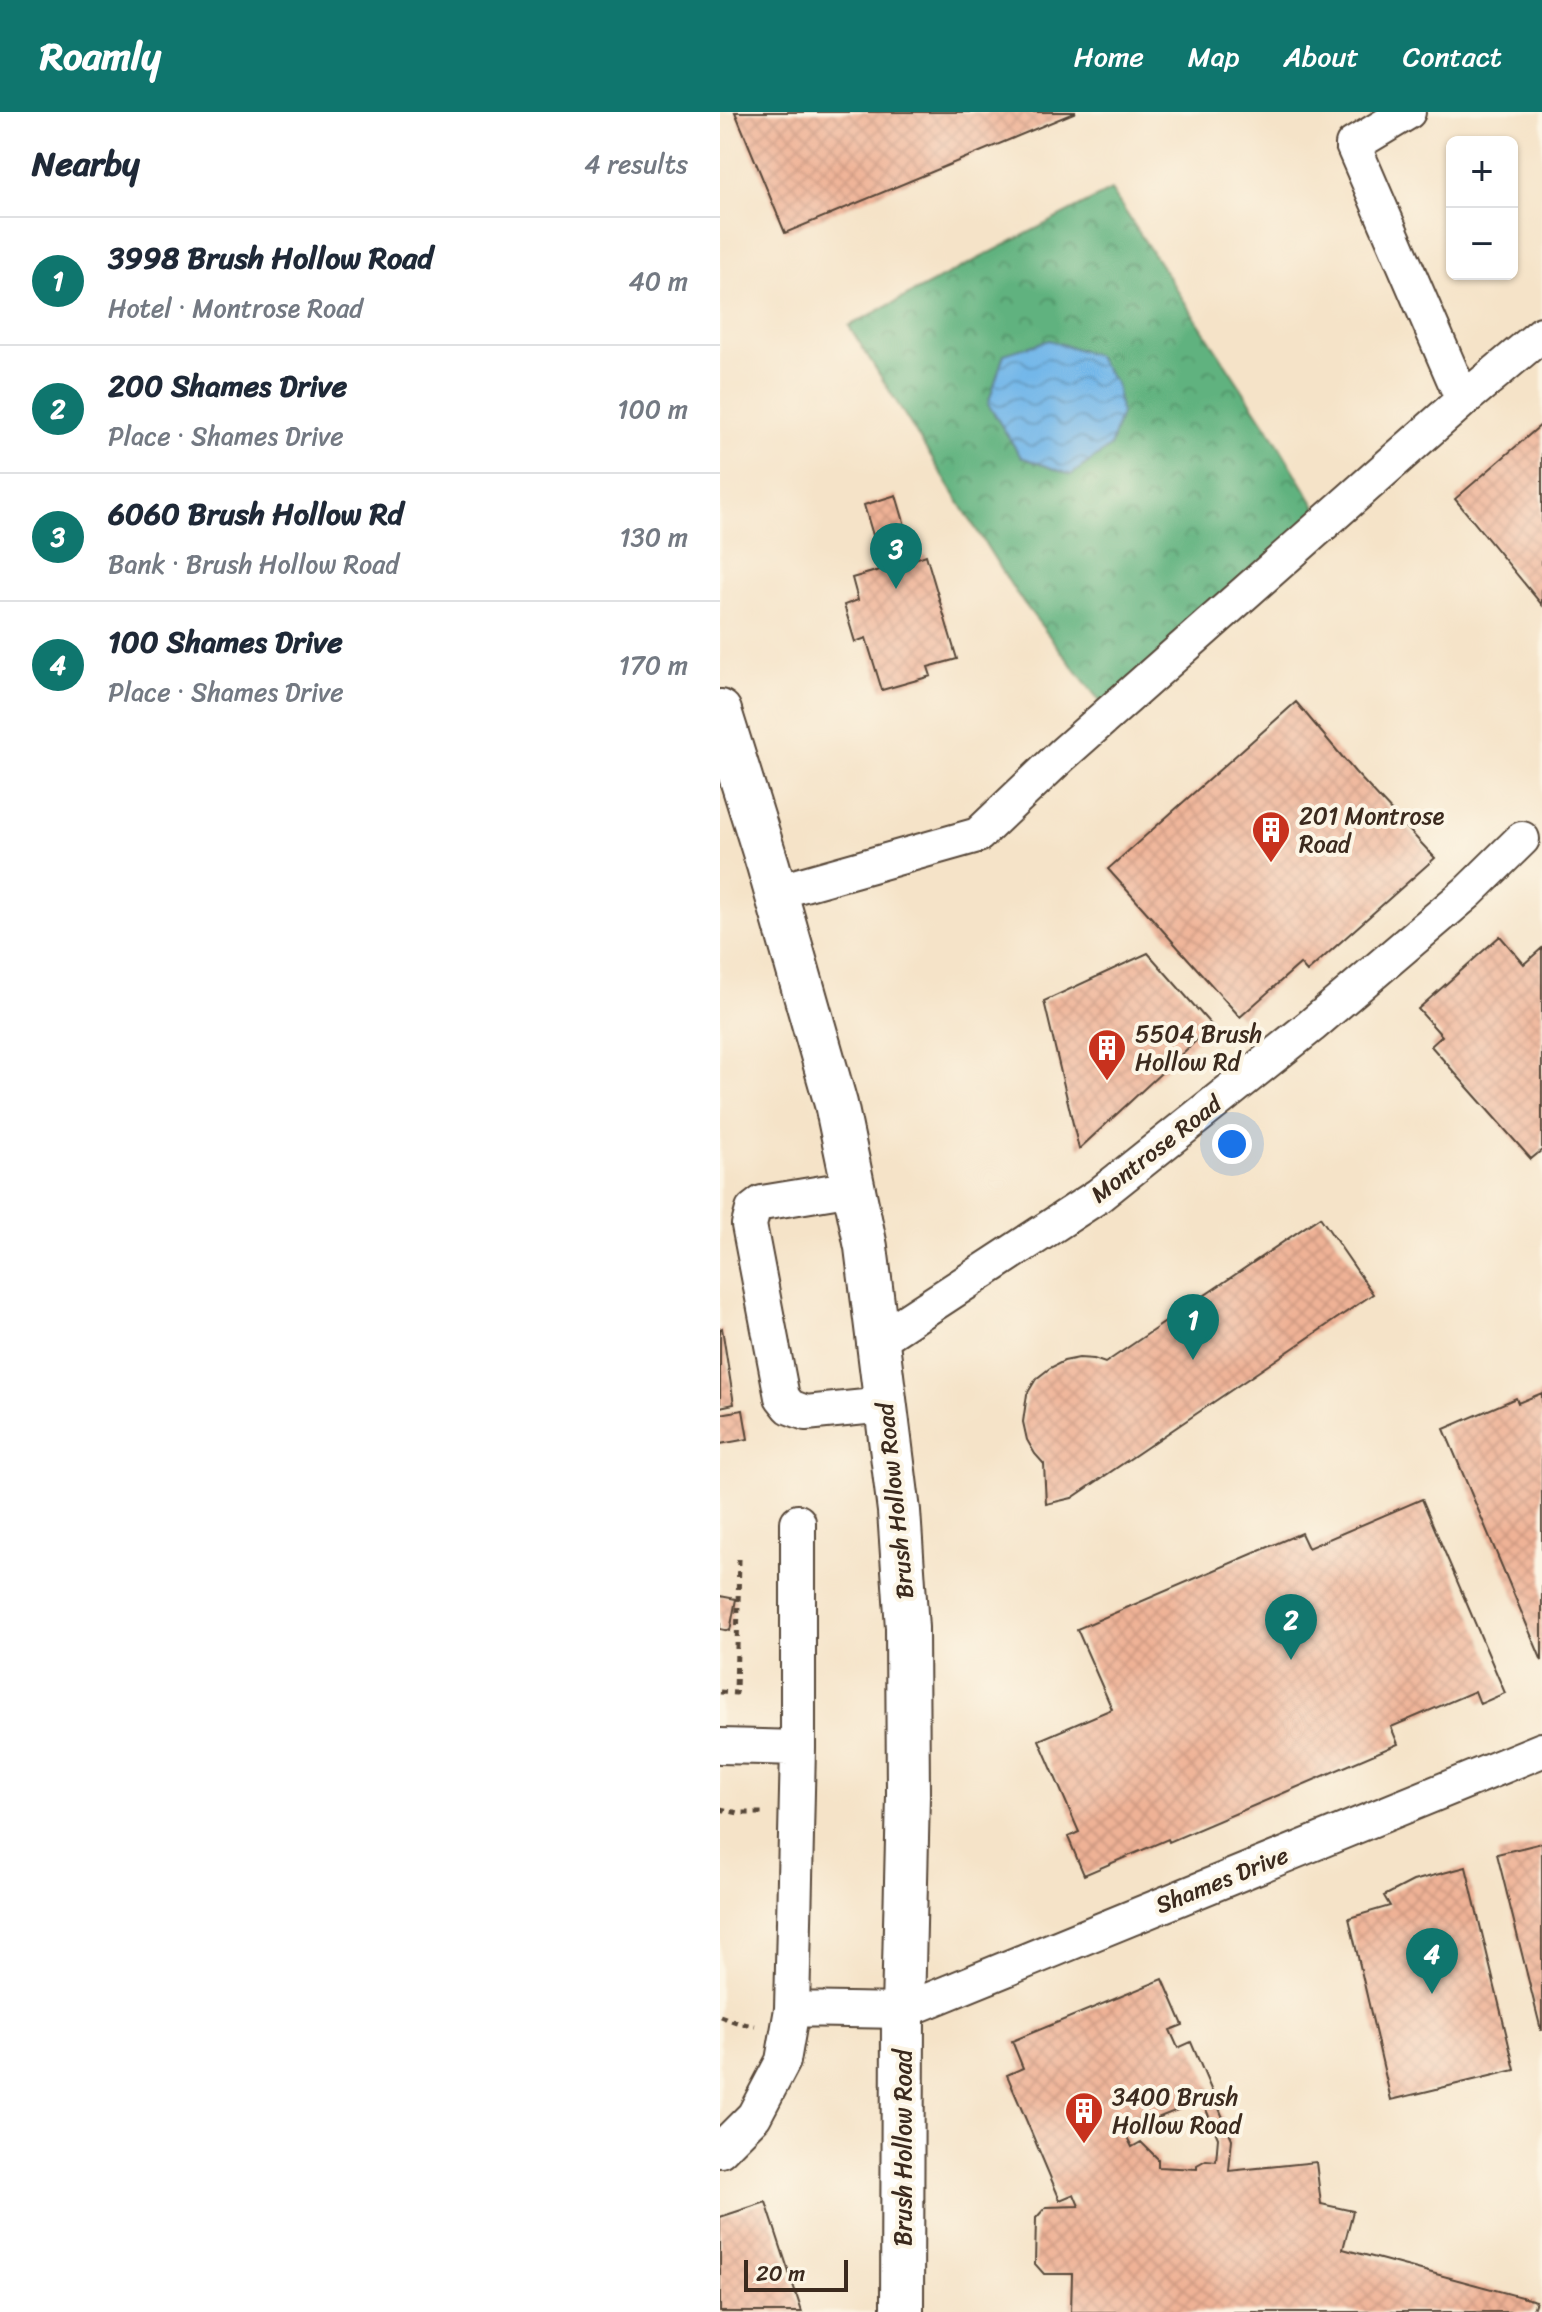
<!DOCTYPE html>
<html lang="en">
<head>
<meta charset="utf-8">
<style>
  :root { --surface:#fff; --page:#f2f2f3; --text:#1f2937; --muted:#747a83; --line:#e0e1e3; --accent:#0f766e }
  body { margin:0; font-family:Sriracha,sans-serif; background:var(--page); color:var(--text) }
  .controls { position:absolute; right:24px; top:24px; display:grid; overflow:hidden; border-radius:12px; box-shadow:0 2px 6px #0004 }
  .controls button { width:72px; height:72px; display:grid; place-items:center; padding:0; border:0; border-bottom:2px solid var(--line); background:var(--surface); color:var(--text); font:40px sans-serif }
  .scale { position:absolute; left:24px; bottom:20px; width:104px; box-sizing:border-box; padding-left:8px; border:4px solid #3b2a1e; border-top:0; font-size:22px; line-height:28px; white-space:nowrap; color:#3b2a1e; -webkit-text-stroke:6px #fcf5e5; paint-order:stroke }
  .you { position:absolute; left:512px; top:1032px; width:28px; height:28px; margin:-20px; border:6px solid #fff; border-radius:50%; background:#1a73e8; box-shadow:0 0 0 12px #1a73e833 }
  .badge { display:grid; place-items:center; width:52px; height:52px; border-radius:50%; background:var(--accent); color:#fff; font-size:26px; font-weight:700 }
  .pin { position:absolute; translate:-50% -66px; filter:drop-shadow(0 2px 4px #0008) }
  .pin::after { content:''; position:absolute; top:42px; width:28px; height:24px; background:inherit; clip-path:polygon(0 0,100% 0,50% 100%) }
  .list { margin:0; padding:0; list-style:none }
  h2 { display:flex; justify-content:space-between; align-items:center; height:104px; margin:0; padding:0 32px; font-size:34px }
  h2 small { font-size:26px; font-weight:400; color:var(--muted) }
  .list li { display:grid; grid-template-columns:52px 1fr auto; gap:24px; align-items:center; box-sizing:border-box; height:128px; padding:0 32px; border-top:2px solid var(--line) }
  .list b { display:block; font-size:30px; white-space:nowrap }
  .list p { margin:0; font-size:26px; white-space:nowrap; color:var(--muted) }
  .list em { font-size:26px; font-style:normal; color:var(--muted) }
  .map { position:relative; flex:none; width:822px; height:2200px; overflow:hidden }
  header { display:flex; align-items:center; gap:48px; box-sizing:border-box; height:112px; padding:0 40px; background:var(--accent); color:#fff }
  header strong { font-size:38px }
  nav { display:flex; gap:44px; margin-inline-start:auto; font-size:28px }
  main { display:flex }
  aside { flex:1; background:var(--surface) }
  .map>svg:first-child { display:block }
  .forest { fill:url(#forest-crowns); stroke:#4e6e4e; stroke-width:2 }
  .water { fill:url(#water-waves); stroke:#577084; stroke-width:2 }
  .building { fill:url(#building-cross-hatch); fill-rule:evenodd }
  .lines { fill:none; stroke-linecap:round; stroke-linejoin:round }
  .minor-casing { stroke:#574638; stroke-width:38 }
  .major-casing { stroke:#574638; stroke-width:46 }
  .path { stroke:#574638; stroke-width:5; stroke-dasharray:6 6; stroke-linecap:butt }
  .minor { stroke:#fff; stroke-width:34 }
  .major { stroke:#fff; stroke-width:42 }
  .labels { text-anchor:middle; stroke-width:8; stroke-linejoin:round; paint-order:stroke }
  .poi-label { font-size:24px; fill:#3b2a1e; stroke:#fcf5e5; text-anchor:start }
  .street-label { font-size:24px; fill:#3b2a1e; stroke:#fcf5e5 }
</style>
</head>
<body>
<header>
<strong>Roamly</strong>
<nav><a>Home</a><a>Map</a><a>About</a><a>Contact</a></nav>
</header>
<main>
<aside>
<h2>Nearby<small>4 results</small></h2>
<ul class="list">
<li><span class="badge">1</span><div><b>3998 Brush Hollow Road</b><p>Hotel · Montrose Road</p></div><em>40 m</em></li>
<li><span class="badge">2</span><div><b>200 Shames Drive</b><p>Place · Shames Drive</p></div><em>100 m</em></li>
<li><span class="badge">3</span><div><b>6060 Brush Hollow Rd</b><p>Bank · Brush Hollow Road</p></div><em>130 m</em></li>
<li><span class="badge">4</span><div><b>100 Shames Drive</b><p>Place · Shames Drive</p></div><em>170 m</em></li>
</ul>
</aside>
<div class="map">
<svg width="822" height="2200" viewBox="0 0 822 2200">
  <defs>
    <pattern id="forest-crowns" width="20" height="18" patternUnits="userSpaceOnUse" patternTransform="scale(2)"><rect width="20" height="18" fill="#60b27f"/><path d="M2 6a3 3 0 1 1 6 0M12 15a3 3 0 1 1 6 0" fill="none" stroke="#509167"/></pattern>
    <pattern id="water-waves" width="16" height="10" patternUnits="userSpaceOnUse" patternTransform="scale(2)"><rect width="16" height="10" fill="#73b7e9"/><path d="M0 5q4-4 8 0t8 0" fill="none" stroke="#6095bc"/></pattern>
    <pattern id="building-cross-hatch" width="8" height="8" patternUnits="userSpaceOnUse" patternTransform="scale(2)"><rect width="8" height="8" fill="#efb296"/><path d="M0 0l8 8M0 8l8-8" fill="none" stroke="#ce9981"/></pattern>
  </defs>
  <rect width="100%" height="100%" fill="#fcf5e5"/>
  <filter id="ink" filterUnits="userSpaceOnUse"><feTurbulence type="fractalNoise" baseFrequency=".0125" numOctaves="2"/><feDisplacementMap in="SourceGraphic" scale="16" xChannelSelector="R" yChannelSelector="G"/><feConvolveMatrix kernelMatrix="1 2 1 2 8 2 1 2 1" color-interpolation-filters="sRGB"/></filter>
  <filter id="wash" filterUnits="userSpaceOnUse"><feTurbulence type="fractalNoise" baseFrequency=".006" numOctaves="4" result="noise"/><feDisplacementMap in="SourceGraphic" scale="32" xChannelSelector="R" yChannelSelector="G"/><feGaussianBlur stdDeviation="1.8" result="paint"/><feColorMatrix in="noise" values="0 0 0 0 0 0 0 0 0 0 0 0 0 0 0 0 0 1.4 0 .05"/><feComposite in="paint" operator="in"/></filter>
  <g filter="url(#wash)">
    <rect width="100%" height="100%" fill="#f5e3c8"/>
    <path class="forest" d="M391,78L555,327L605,410L389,601L296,481L129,214Z"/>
    <path class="water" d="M329,228L375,243L396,272L401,301L390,335L351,363L301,345L268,292L284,242Z"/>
    <g id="blocks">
      <path class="building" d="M15,0H356L65,121Z
        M822,312V493L735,387Z
        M176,383L195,447L206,443L237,547L208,555L211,564L162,578L146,526L135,530L124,493L138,488L132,466L163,457L144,393Z
        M576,590L635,660L715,746L587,860L580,852L520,905L388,757Z
        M780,824L804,852L822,836V1038L811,1047L711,934L722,924L698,897Z
        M428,841L492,914L359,1037L324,889Z
        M600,1105L653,1182L352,1386L326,1392L324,1352L315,1342L307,1328L303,1310L307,1282L316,1267L330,1256L344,1249L359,1246L374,1247L385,1251Z
        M2,1216L14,1292L0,1295V1217Z
        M822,1281V1549L724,1317L796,1286L798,1291Z
        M23,1298L28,1327L0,1332V1302Z
        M702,1387L785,1581L760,1592L755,1579L671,1615L678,1632L449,1730L448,1727L364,1763L348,1725L359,1720L319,1628L392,1597L357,1517L581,1421L588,1436Z
        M0,1484L16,1487L10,1519L0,1517Z
        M822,1731V1918H821L777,1742Z
        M746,1755L795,1958L671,1988L629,1806L670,1794L664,1784L693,1769Z
        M443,1867L463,1913L450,1918L458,1936L471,1930L512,2027L509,2059L596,2050L601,2092L633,2099L623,2137L816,2189L812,2200H351L352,2162H324L315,2152L316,2106L326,2095L359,2094L354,2082L340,2088L287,1963L303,1956L292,1929ZM482,1988L498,2026L496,2049L486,2048L477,2053V2057L438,2055V2047L421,2030L412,2035L406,2023L410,2011L428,2004L430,2009Z
        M46,2090L82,2200H0V2105Z"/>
    </g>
  </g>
  <g filter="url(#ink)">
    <use href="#blocks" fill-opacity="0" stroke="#574638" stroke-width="2"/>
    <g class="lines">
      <g class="minor-casing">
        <path id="minor" d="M688,0L633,33L743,288
          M56,780L258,723L342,643L743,288L822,222
          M133,1076L42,1091L33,1098L29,1113L62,1285L70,1295L86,1301L165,1293
          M158,1228L378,1084L591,914L748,780L802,727
          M0,1634L78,1636
          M72,1897L78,1636V1410
          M0,2038L34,2004L63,1949L72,1897L183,1899L822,1638"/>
      </g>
      <g class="major-casing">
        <path id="major" d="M0,599L48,753L116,992L146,1135L179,1399L187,1516L188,1683L183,1899L182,2200"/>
      </g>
      <path class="path" d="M0,1580L16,1581L19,1447
        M0,1697L19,1701H43
        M0,1904L22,1912L35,1914"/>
      <use href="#minor" class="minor"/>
      <use href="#major" class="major"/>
    </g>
  </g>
  <defs>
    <g id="building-pin" transform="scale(2)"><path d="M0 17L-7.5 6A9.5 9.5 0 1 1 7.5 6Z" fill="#c8321e" stroke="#fcf5e5"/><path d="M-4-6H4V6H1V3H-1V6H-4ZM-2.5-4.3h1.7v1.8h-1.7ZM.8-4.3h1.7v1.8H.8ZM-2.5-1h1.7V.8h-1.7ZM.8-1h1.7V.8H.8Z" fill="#fff"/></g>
  </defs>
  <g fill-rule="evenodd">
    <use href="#building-pin" x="551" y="718"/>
    <use href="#building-pin" x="387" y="936"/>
    <use href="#building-pin" x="364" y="1999"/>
  </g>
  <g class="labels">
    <g class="poi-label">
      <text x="579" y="712">201 Montrose<tspan x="579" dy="28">Road</tspan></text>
      <text x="415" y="930">5504 Brush<tspan x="415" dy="28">Hollow Rd</tspan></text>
      <text x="392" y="1993">3400 Brush<tspan x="392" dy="28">Hollow Road</tspan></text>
    </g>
    <g class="street-label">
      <text transform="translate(436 1037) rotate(-38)" y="8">Montrose Road</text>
      <text transform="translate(175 1389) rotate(-96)" y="8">Brush Hollow Road</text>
      <text transform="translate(502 1768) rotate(-22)" y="8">Shames Drive</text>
      <text transform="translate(183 2036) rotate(-90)" y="8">Brush Hollow Road</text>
    </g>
  </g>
</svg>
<div class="controls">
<button>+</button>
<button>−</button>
</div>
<div class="scale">20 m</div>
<div class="you"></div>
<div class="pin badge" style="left:473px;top:1248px">1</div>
<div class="pin badge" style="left:571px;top:1548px">2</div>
<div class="pin badge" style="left:176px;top:477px">3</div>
<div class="pin badge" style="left:712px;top:1882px">4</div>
</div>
</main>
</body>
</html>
